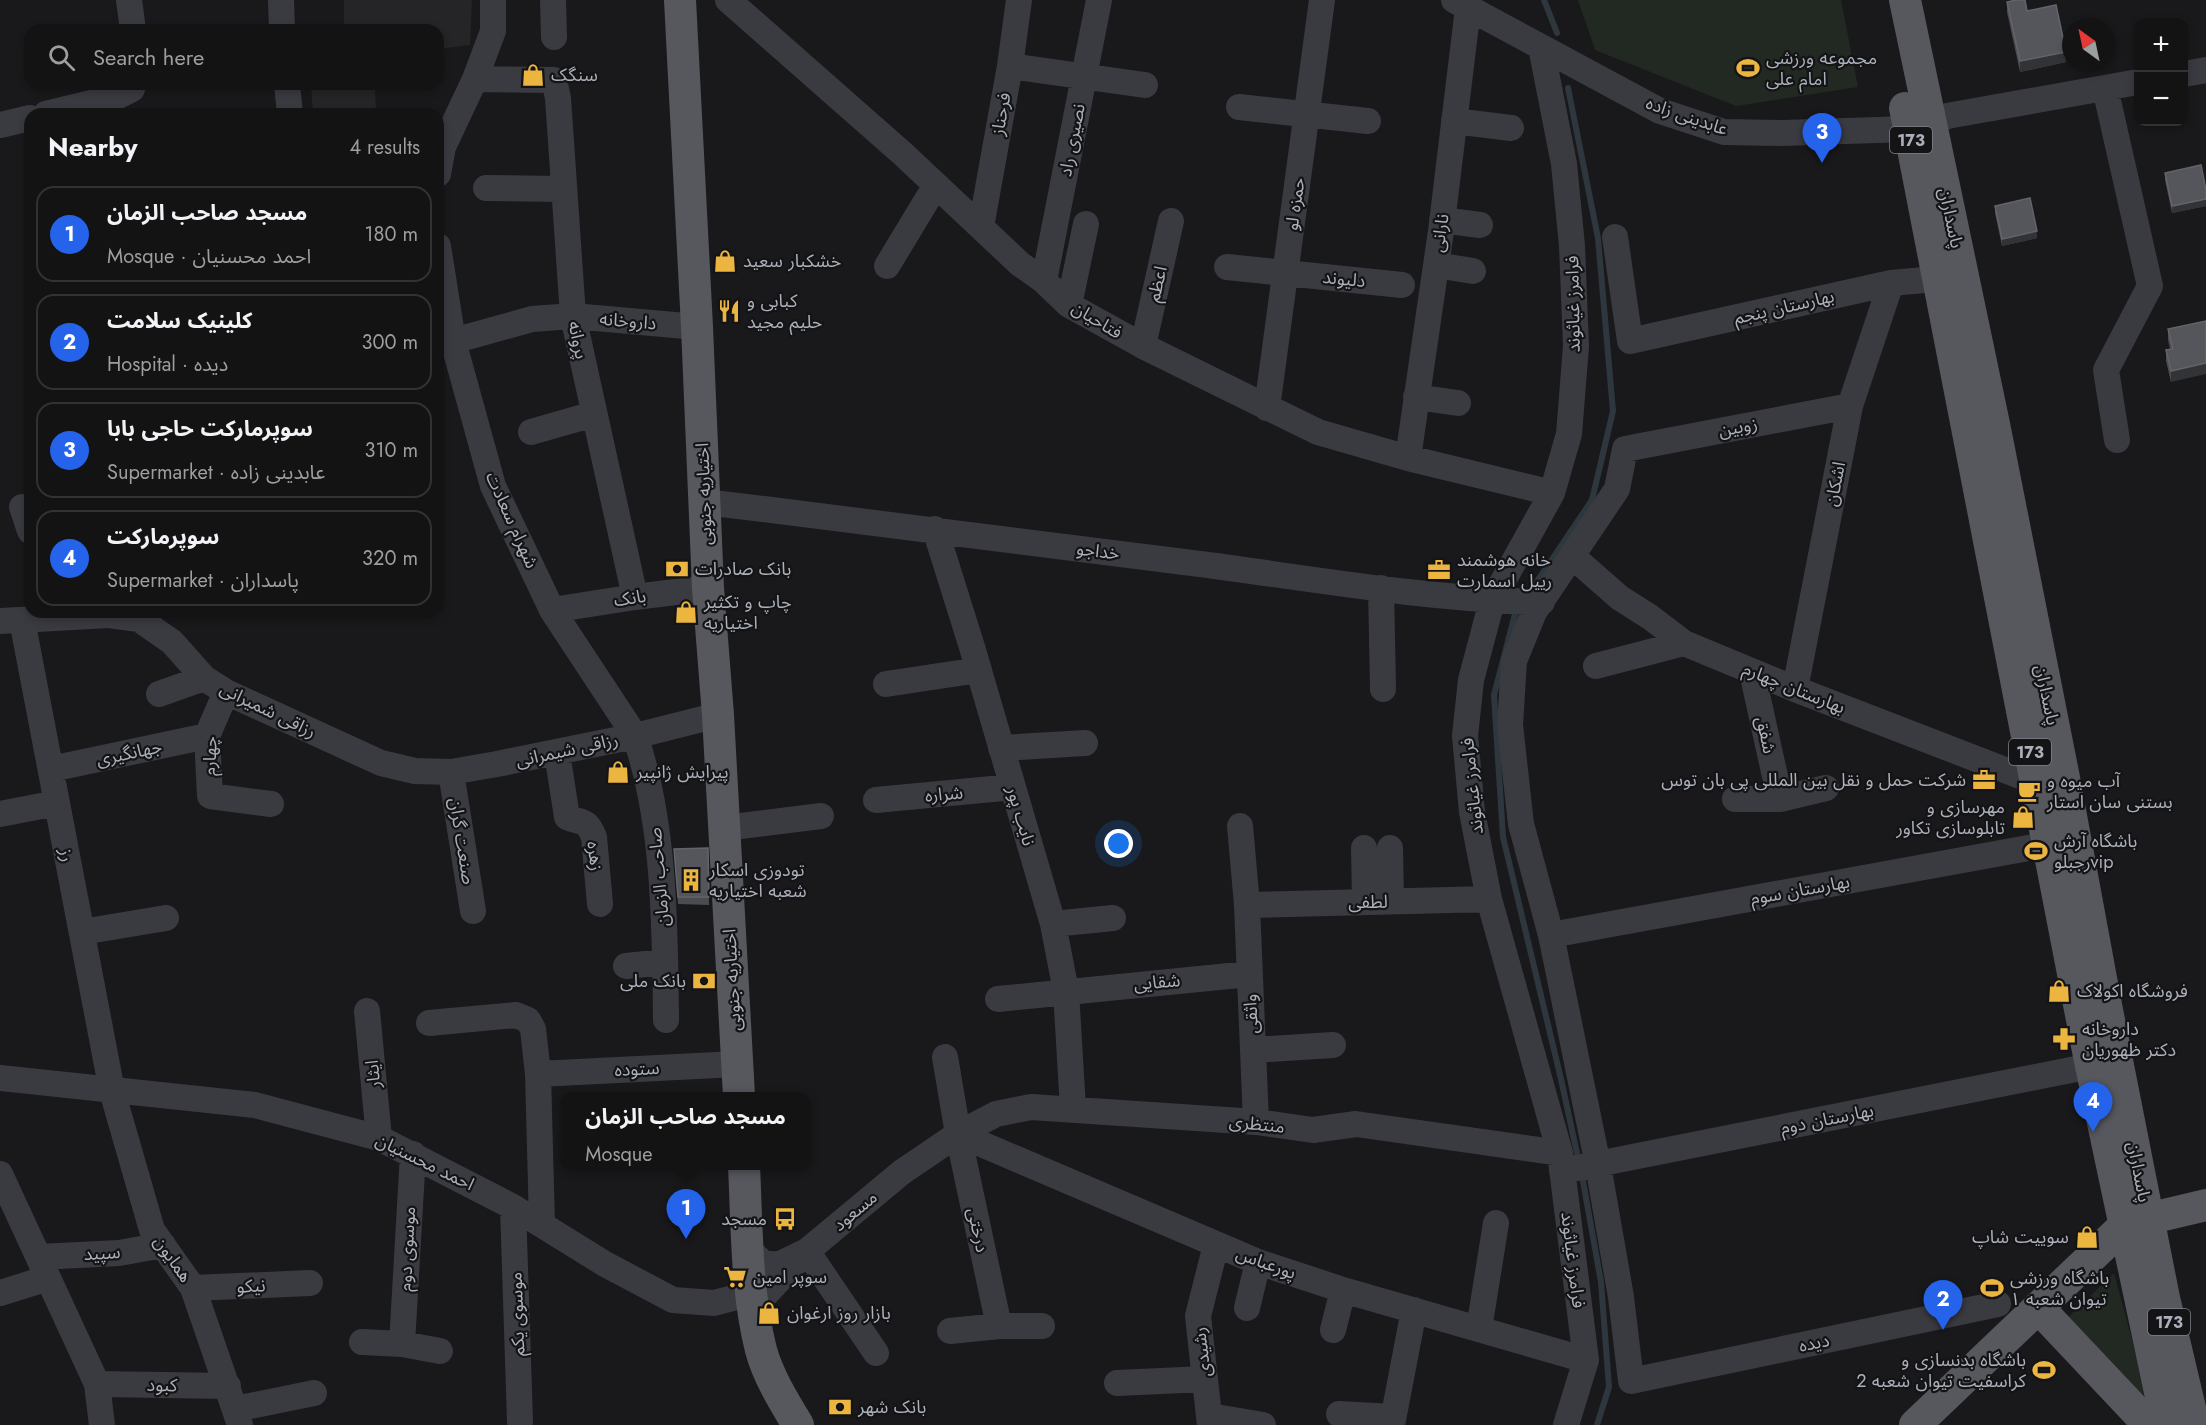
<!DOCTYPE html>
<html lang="en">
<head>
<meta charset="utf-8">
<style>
  :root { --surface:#131314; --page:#202022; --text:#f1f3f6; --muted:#9d9ea0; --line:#323234; --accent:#2563eb }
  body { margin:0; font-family:Jost,"Noto Sans Arabic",sans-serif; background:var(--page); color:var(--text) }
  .controls { position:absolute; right:18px; top:18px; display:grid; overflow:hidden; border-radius:12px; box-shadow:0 3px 9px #0003 }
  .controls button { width:54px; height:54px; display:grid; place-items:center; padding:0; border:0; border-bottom:2px solid var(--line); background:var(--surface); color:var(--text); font:30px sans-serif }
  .compass { position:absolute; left:2062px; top:18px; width:54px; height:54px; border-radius:50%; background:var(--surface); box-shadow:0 3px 9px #0003; rotate:327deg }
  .you { position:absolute; left:1119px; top:844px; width:21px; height:21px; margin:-15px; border:4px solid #fff; border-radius:50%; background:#1a73e8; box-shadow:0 0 0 9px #1a73e833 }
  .badge { display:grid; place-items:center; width:39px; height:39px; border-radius:50%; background:var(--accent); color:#fff; font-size:20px; font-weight:700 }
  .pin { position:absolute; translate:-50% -50px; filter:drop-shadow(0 2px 3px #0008) }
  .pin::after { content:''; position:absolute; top:32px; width:21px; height:18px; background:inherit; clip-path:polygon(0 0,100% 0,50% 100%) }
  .popup { position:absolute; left:561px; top:1092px; width:249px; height:78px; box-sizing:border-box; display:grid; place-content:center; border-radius:12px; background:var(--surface); filter:drop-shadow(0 2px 4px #0005); font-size:20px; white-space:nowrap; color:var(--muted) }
  .popup b { font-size:22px; color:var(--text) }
  .popup::after { content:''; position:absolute; left:50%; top:100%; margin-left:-12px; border:12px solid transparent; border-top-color:var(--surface) }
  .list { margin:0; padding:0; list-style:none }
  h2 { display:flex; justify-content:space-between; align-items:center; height:78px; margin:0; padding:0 24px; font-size:26px }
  h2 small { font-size:20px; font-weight:400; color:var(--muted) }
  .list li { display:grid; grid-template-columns:39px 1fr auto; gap:18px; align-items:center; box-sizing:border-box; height:96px; margin:0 12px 12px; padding:0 12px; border:2px solid var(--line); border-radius:18px }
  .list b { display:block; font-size:22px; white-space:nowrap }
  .list p { margin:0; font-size:20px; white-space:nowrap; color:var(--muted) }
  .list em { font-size:20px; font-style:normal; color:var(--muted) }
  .icon { flex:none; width:33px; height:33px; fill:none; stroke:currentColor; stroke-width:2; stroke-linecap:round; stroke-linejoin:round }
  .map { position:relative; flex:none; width:2206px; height:1425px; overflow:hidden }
  .search { position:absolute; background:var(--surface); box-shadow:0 3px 9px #0003; left:24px; top:24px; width:420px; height:66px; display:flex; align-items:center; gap:15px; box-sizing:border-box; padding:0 21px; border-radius:18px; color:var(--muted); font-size:22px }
  .panel { position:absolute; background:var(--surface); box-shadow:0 3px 9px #0003; left:24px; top:108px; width:420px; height:510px; border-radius:18px }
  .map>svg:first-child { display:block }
  .built { fill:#252528 }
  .green { fill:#212922 }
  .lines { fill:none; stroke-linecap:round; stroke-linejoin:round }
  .stream { stroke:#2f373e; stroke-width:6 }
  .minor { stroke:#3a3b40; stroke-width:26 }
  .major { stroke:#56585e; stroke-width:32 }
  .wall { fill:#4a4c50 }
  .shaded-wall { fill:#323336 }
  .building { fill:#55565b; stroke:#62646a; stroke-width:1.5 }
  .labels { text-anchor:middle; stroke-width:4.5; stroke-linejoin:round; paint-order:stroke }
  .shield { fill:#141416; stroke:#7e8189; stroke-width:1.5 }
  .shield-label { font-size:16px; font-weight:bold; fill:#abb0ba }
  .poi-label { font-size:18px; fill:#abb0ba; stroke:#141416; text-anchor:start }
  .street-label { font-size:18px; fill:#abb0ba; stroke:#141416 }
</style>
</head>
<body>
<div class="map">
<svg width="2206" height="1425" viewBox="0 0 2206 1425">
  <rect width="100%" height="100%" fill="#19191b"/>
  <path class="built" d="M344,0H472L470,45L438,49V30H344Z
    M311,84H375L376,114H313Z"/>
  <path class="green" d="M1578,0H1841L1858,87L1736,106L1595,50Z
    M2114,1273L2154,1421L2060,1325Z"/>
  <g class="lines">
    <path class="stream" d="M1544,0L1557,33
      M1534,586L1592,500L1613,411L1598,238L1568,88
      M1515,614L1494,695L1503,837L1561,1079L1578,1158
      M1583,1181L1601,1282L1609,1387L1597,1425"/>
    <path class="minor" d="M129,0L133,30
      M281,0L282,30
      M553,0L554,37
      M728,0L903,154L1020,264L1044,281L1069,305L1143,346L1318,432L1408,458L1552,493
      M1454,0L1660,111L1724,132L1782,133L1909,129
      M1541,47L1564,164L1572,246L1576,346L1569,434L1552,493L1492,601L1471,680L1465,736L1472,812L1489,899L1560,1153L1586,1360L1566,1425
      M1010,66L1145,85
      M2184,74L2206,70
      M475,79L554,80L558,98L573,316L635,597
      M287,84L290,114
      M2105,88L2150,286L2106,370L2117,440
      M1239,107L1368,121
      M46,114L116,97L132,89L133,84
      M1454,121L1511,128
      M1930,124L1947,116L2138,82
      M0,125L30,118
      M438,174L443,147L475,79L493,31V0
      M486,188L564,189
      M1442,220L1480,225
      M981,227L1010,66L1019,0
      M1615,237L1630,341L1891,283L1957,277
      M438,246L453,341L493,486L552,610L635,736C665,823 665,928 666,1020
      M1436,265L1473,271
      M887,266L936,185
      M1227,267L1402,285
      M1044,281L1099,0
      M1069,305L1086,224
      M453,341L532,319L573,316L697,327
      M1143,346L1171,221
      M1416,397L1458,403
      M1850,406L1625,449L1617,489L1534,612L1514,661L1510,725L1521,824L1551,935L1598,1165L1621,1297L1631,1381L1998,1304
      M1267,408L1322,0
      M531,432L594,414
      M1408,458L1441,231L1468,8
      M705,502C873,522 1041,543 1208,565C1319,580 1430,599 1542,602
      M22,507L30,531
      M935,529L972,647L1053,924L1066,991L1073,1109
      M1572,556L1620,598L1650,617L1684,643L1795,689L2036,782L2052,780
      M1381,588L1383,689
      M552,610L635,597L708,588
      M22,620L112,1091L152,1230L193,1288L240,1425
      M0,621L109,615L139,619L172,642L204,678L226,692L381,763L415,771L451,772L497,764L635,736L718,715
      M1596,666L1684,643
      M1752,672L1780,799
      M886,684L979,670
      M1795,689L1850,406L1891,283
      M226,692L207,736L210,796L271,804
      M159,694L204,678
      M1001,748L1085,743
      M557,753L567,817C583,824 586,818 594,837L600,904
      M51,769L207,736
      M451,772L473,911
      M1735,799H1780L1826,788
      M876,800L1013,787
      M0,814L57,803
      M1240,826L1247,905L1256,1122
      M724,828L821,816
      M1364,848L1365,902
      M1390,848L1391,901
      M1247,905L1489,899
      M1053,924L1113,918
      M82,932L166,918
      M1551,935L2067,841
      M626,966L665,962
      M998,999L1249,974
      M367,1011L379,1138
      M429,1023L516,1015L528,1020L533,1029L538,1074L542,1224
      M1253,1050L1333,1045
      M945,1057L958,1134L999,1326
      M538,1074L737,1064
      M0,1078L255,1105L379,1138L513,1207L605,1264L673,1300L714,1303L752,1293
      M958,1134L1258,1262L1343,1290L1586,1360
      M1562,1171L2091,1066
      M0,1174L97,1384L102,1425
      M513,1207L520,1421
      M749,1250L763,1263L778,1265L807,1251L902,1172L958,1134L996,1114L1031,1107L1256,1122L1313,1130L1356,1124L1560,1153
      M807,1251L876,1353
      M39,1257L119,1253L163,1245
      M193,1288L310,1283
      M0,1293L48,1278
      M1247,1308L1258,1262
      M755,1318L764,1296L798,1260
      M1479,1329L1496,1223
      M1333,1330L1343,1290
      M950,1331L999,1326H1042
      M362,1342L402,1344L440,1351
      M402,1344L413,1154
      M1117,1383L1205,1379
      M97,1384L228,1386
      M235,1409L314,1393
      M1339,1414L1393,1417
      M1210,1416L1263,1425
      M1210,1425L1198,1316L1216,1245
      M1392,1425L1414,1310"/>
    <path class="major" d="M680,0L697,327L708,588L718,715L739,1096
      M1905,0L1994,424L2064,778L2105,1000L2164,1298L2194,1425
      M1905,108L2091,1066L2167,1425
      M744,1166C747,1226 746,1291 761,1350C768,1376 784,1402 798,1425
      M2049,1319L2149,1425
      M1915,1425L2126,1224L2206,1205"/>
  </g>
  <path class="wall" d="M2007,2L2027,11L2066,62L2020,72L2007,12Z
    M2165,173L2206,190V206L2172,213L2165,180Z
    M1995,206L2037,238L2002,246L1995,213Z
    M2206,321L2171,382L2166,361V350L2170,349L2168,340V329Z
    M708,848L709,905L678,904L674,849Z"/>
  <path class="shaded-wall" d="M2066,52V62L2020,72V61Z
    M2206,199V206L2172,213V206Z
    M2037,231V238L2002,246V239Z
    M2206,363V374L2171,382V371Z"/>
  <path class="building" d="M2016,0H2025L2027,11L2056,5L2066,52L2020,61L2007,2Z
    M2201,165L2206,190V199L2172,206L2165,173Z
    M2030,198L2037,231L2002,239L1995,206Z
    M2206,321V363L2171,371L2166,350L2173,349L2168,329Z
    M708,848L709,897H678L674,849Z"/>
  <defs>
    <g id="stadium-bare" transform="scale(1.8)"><path d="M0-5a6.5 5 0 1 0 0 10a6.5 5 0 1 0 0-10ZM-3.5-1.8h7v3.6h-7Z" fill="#ecb540" stroke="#141416" stroke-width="2.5" paint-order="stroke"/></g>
    <g id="shop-bare" transform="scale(1.8)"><path d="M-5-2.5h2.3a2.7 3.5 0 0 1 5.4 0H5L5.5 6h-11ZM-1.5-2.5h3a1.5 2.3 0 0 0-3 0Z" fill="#ecb540" stroke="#141416" stroke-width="2.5" paint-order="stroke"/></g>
    <g id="restaurant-bare" transform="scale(1.8)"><path d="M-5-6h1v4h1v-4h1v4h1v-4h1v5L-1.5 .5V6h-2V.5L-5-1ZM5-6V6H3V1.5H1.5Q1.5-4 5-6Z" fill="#ecb540" stroke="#141416" stroke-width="2.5" paint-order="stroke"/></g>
    <g id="bank-bare" transform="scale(1.8)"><path d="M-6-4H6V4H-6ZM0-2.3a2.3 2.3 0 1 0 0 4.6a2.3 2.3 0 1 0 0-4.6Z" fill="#ecb540" stroke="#141416" stroke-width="2.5" paint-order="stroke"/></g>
    <g id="office-bare" transform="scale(1.8)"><path d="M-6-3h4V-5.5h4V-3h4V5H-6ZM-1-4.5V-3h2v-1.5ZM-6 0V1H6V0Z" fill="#ecb540" stroke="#141416" stroke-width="2.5" paint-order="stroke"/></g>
    <g id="cafe-bare" transform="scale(1.8)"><path d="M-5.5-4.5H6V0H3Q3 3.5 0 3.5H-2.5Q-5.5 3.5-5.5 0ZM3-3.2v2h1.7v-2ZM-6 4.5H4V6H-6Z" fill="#ecb540" stroke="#141416" stroke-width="2.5" paint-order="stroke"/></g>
    <g id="building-bare" transform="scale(1.8)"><path d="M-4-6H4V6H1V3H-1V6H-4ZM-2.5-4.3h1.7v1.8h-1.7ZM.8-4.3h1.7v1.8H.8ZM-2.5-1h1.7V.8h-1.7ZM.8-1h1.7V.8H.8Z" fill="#ecb540" stroke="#141416" stroke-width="2.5" paint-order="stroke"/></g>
    <g id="pharmacy-bare" transform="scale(1.8)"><path d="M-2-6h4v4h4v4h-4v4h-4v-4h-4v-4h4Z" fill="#ecb540" stroke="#141416" stroke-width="2.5" paint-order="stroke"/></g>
    <g id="bus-bare" transform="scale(1.8)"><path d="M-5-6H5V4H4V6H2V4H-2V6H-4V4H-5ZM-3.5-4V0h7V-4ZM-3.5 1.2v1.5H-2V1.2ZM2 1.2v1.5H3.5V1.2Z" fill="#ecb540" stroke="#141416" stroke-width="2.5" paint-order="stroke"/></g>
    <g id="supermarket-bare" transform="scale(1.8)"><path d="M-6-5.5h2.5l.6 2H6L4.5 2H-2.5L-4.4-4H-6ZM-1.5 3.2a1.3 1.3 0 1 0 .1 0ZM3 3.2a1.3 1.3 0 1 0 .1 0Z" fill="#ecb540" stroke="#141416" stroke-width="2.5" paint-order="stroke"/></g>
  </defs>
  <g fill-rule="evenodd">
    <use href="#stadium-bare" x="1748" y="68"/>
    <use href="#shop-bare" x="533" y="75"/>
    <use href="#shop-bare" x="725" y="261"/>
    <use href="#restaurant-bare" x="729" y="311"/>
    <use href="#bank-bare" x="677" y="569"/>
    <use href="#office-bare" x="1439" y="570"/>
    <use href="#shop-bare" x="686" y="612"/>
    <use href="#shop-bare" x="618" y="772"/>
    <use href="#office-bare" x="1984" y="780"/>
    <use href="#cafe-bare" x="2029" y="791"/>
    <use href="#shop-bare" x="2023" y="817"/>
    <use href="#stadium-bare" x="2036" y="851"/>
    <use href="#building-bare" x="691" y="880"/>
    <use href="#bank-bare" x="704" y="981"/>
    <use href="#shop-bare" x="2059" y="991"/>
    <use href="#pharmacy-bare" x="2064" y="1039"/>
    <use href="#bus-bare" x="785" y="1219"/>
    <use href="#shop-bare" x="2087" y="1237"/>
    <use href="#supermarket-bare" x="735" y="1277"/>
    <use href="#stadium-bare" x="1992" y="1288"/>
    <use href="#shop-bare" x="769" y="1313"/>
    <use href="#stadium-bare" x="2044" y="1370"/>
    <use href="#bank-bare" x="840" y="1407"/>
  </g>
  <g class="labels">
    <g class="shield">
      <rect x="1890" y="127" width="42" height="26" rx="4.5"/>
      <rect x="2009" y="739" width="42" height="26" rx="4.5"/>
      <rect x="2148" y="1309" width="42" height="26" rx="4.5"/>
    </g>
    <g class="shield-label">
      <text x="1911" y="146">173</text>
      <text x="2030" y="758">173</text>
      <text x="2169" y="1328">173</text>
    </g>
    <g class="poi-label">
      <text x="1766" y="64">مجموعه ورزشی<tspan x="1766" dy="21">امام علی</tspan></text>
      <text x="551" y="81">سنگک</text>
      <text x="743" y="267">خشکبار سعید</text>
      <text x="747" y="307">کبابی و<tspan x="747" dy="21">حلیم مجید</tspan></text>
      <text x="1457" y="566">خانه هوشمند<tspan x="1457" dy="21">رییل اسمارت</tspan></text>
      <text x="695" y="575">بانک صادرات</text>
      <text x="704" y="608">چاپ و تکثیر<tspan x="704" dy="21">اختیاریه</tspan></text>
      <text x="636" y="778">پیرایش ژانپیر</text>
      <text x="1966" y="786" text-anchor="end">شرکت حمل و نقل بین المللی پی بان توس</text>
      <text x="2047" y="787">آب میوه و<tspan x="2047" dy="21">بستنی سان استار</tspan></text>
      <text x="2005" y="813" text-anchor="end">مهرسازی و<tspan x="2005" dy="21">تابلوسازی تکاور</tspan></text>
      <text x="2054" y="847">باشگاه آرش<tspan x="2054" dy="21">رجبلوvip</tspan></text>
      <text x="709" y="876">تودوزی اسکار<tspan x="709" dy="21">شعبه اختیاریه</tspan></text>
      <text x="686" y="987" text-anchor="end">بانک ملی</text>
      <text x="2077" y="997">فروشگاه اکولاک</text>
      <text x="2082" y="1035">داروخانه<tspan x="2082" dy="21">دکتر ظهوریان</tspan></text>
      <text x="767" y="1225" text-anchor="end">مسجد</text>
      <text x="2069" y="1243" text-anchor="end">سوییت شاپ</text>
      <text x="753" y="1283">سوپر امین</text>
      <text x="2010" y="1284">باشگاه ورزشی<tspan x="2010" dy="21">تیوان شعبه ۱</tspan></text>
      <text x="787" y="1319">بازار روز ارغوان</text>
      <text x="2026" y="1366" text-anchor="end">باشگاه بدنسازی و<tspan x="2026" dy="21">کراسفیت تیوان شعبه 2</tspan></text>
      <text x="858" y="1413">بانک شهر</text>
    </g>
    <g class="street-label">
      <text transform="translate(1001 114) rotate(-80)" y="6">فرحناز</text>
      <text transform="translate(1687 116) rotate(19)" y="6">عابدینی زاده</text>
      <text transform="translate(1072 140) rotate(-79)" y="6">نصیری راد</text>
      <text transform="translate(1295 204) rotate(-82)" y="6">حمزه لو</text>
      <text transform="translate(1951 218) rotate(78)" y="6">پاسداران</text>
      <text transform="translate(1440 233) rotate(-82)" y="6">نارانی</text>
      <text transform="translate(1344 279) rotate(6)" y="6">دلیوند</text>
      <text transform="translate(1157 284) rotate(-77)" y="6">اعظم</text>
      <text transform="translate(1573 304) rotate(-91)" y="6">فرامرز غیاثوند</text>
      <text transform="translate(1784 307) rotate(-13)" y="6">بهارستان پنجم</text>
      <text transform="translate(1097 320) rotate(31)" y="6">فتاحیان</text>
      <text transform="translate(628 321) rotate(5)" y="6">داروخانه</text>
      <text transform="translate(578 340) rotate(78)" y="6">پروانه</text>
      <text transform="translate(1738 427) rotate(-11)" y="6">زوبین</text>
      <text transform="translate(1835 484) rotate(-79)" y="6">اشکان</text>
      <text transform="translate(704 494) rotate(-92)" y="6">اختیاریه جنوبی</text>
      <text transform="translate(512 520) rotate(66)" y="6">شهرام سعادت</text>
      <text transform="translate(1098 551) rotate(7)" y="6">خداجو</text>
      <text transform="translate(630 598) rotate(-8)" y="6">بانک</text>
      <text transform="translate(1794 688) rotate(22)" y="6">بهارستان چهارم</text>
      <text transform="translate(2047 695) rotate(78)" y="6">پاسداران</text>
      <text transform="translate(268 710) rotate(26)" y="6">رزاقی شمیرانی</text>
      <text transform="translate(1766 735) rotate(78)" y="6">شفق</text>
      <text transform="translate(567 750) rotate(-12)" y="6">رزاقی شیمرانی</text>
      <text transform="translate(129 753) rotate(-12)" y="6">جهانگیری</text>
      <text transform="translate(210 756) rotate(-88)" y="6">چهارم</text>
      <text transform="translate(1472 786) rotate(-96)" y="6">فرامرز غیاثوند</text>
      <text transform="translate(944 794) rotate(-5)" y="6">شراره</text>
      <text transform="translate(1021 816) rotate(74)" y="6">نایب پور</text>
      <text transform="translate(462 841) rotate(81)" y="6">صنعت گران</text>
      <text transform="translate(67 855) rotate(79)" y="6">رز</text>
      <text transform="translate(595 856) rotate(83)" y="6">زهره</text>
      <text transform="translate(659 877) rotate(-95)" y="6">صاحب الزمان</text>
      <text transform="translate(1800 890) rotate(-10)" y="6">بهارستان سوم</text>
      <text transform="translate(1368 902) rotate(-1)" y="6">لطفی</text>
      <text transform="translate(732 980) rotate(-93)" y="6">اختیاریه جنوبی</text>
      <text transform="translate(1157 982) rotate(-5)" y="6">شقایی</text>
      <text transform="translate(1251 1014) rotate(-93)" y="6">واثقی</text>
      <text transform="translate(637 1069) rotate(-3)" y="6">ستوده</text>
      <text transform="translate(373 1074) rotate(-95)" y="6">ایثار</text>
      <text transform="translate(1827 1119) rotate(-11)" y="6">بهارستان دوم</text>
      <text transform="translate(1257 1124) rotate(6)" y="6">منتظری</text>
      <text transform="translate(425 1162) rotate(26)" y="6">احمد محسنیان</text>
      <text transform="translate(2139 1172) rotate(79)" y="6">پاسداران</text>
      <text transform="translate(855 1211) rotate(-40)" y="6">مسعود</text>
      <text transform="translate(978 1230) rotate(78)" y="6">درختی</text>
      <text transform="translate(407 1249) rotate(-87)" y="6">موسوی دوم</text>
      <text transform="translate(102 1253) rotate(-4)" y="6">سپید</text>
      <text transform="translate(173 1259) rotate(55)" y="6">همایون</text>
      <text transform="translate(1573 1260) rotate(83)" y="6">فرامرز غیاثوند</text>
      <text transform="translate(1266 1263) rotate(20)" y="6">پورعباس</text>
      <text transform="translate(251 1286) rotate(-3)" y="6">نیکو</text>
      <text transform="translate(517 1314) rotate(-92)" y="6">موسوی یکم</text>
      <text transform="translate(1814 1343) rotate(-12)" y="6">دیده</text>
      <text transform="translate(1202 1352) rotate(-97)" y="6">رشیدی</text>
      <text transform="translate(162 1385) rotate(1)" y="6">کبود</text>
    </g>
  </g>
</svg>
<div class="controls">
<button>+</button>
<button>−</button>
</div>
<svg class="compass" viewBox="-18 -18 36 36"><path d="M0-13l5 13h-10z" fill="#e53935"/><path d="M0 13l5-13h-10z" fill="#9d9ea0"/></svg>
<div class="you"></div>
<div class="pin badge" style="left:686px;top:1239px">1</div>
<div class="popup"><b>مسجد صاحب الزمان</b>Mosque</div>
<div class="pin badge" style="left:1943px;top:1330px">2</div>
<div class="pin badge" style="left:1822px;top:163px">3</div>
<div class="pin badge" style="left:2093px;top:1132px">4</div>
<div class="search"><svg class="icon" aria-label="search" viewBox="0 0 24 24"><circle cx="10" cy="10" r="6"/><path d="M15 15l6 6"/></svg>Search here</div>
<section class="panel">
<h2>Nearby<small>4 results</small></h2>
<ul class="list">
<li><span class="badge">1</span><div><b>مسجد صاحب الزمان</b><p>Mosque · احمد محسنیان</p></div><em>180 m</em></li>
<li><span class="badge">2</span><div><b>کلینیک سلامت</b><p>Hospital · دیده</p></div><em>300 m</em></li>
<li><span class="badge">3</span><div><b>سوپرمارکت حاجی بابا</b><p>Supermarket · عابدینی زاده</p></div><em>310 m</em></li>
<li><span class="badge">4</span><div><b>سوپرمارکت</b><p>Supermarket · پاسداران</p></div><em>320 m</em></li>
</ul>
</section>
</div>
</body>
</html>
